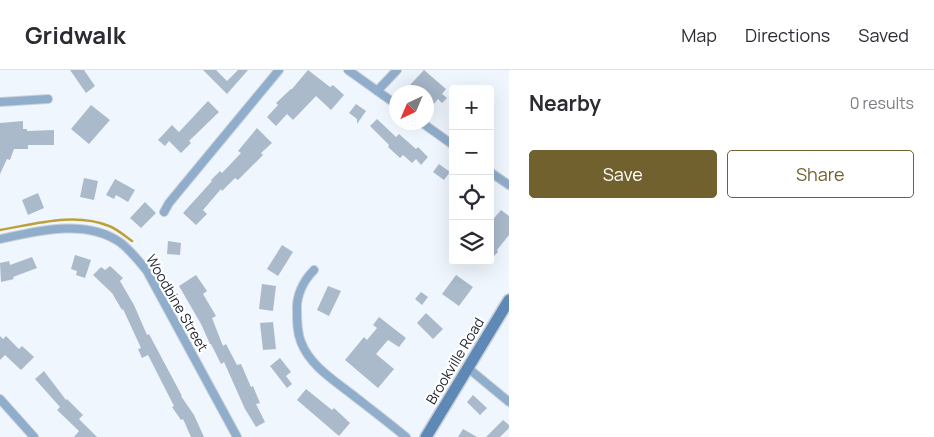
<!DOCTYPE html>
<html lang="en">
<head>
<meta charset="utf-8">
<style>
  :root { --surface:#fff; --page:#f2f2f3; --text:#2b2b33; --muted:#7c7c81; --line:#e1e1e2; --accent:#71612e }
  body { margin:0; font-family:Manrope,sans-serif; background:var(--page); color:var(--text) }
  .controls { position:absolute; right:15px; top:15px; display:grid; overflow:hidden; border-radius:5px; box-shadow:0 5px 20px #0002 }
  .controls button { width:45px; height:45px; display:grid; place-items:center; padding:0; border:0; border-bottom:1px solid var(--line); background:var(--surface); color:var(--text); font:25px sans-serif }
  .compass { position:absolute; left:389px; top:15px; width:45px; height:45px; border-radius:50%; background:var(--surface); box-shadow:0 5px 20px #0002; rotate:224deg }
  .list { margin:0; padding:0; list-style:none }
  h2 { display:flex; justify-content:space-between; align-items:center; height:65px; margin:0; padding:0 20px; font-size:21px }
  h2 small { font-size:16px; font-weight:400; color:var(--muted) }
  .actions { display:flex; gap:10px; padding:15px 20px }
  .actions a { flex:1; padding:11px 0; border:1px solid var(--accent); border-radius:5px; text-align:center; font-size:18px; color:var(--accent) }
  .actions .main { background:var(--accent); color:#fff }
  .icon { flex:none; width:28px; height:28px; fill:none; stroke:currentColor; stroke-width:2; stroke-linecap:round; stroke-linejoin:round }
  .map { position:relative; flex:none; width:509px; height:367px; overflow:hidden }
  header { display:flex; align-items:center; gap:30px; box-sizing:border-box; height:70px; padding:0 25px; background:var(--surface); border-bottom:1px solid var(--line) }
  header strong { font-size:24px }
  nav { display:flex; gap:28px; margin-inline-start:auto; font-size:18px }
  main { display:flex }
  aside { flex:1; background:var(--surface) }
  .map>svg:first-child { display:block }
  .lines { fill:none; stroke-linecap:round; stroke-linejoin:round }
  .stream { stroke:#bea039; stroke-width:2.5 }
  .building { fill:#aabacb }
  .street-casing { stroke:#cad1d8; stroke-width:10 }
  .secondary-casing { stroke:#cad1d8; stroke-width:14 }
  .street { stroke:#90adcc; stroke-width:8 }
  .secondary { stroke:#5e89b7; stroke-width:11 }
  .labels { text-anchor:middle; stroke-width:4.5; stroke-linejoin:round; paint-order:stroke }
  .street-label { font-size:14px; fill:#242a31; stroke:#fff }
</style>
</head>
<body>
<header>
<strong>Gridwalk</strong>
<nav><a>Map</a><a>Directions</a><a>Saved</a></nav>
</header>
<main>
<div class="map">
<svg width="509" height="367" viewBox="0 0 509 367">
  <rect width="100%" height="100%" fill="#eff6fd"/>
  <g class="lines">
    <path class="stream" d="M0,160C35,154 75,142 109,156C117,159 125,166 132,171"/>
  </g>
  <path class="building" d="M70,0H84L95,16L86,23Z
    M203,0H216L227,11L238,0H248L227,24Z
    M308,0L330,17L333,15L344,25L331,40L316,26L293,50L287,44L276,56L267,47L278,35L276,33L291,19H292Z
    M424,0L446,19L442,24L447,28L442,33L438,29L432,36L426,30V22H418L410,15Z
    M208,31L219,42L189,71L191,73L181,83L169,71L165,76L158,70L172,55L179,62Z
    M356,34L366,41L357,54V49L349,43Z
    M91,35L110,50L89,74L71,59Z
    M377,49L396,67L399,64L416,79L418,77L428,87L421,95L416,89L412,93L403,85L400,88L388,77L389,75L370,56Z
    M23,51V59H27V61L54,60V75H28V79H14L10,90L7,89L0,104V53Z
    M257,58L272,73L261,83L263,85L238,110L235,108L222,121L221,119L203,140L207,144L196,155L183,143L212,111L211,110L220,101L222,103L241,83L238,81Z
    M439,94L450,102L444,110L433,102Z
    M84,108L98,111L94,130L80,127Z
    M115,109L135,120L128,132L116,125L114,129L106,125Z
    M38,123L44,138L28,145L22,130Z
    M145,132L156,143L141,158L130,148Z
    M501,140L509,146V165L497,180L498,182L490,190V153Z
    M168,171L181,173L180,185L167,184Z
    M282,175L293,182L278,206L267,199Z
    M75,185L91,190L85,208L76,205L77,201L71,199Z
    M32,187L37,198L13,207L14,209L1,212L0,193L9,191L10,195Z
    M110,196L123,208L120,211L134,235L147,265L149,264L182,326H181L194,345L204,367H191L183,349L181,350L172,337L174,336L148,285L142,288L138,279L141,278L123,239L122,240L112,223L93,205L101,197L105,200Z
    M196,205L207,221L203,224L216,246L212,248L223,276L226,274L237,295L241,294L251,317L253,316L260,333L256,334L265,352L256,357L245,339L224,292L221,294L211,274H210L201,254L179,216Z
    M456,205L473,217L459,236L442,224Z
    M262,214L276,216L273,241L259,239Z
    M328,216L341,221L329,246L317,240Z
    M421,222L428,227L422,235L415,229Z
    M426,243L443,259L433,269L417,253Z
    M379,247L406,268L399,277L388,270L376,284L394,299L378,318L345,290L364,267L367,270L377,258L373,255Z
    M273,252L276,279L263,280L260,253Z
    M0,266L3,269L6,266L19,279L22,276L34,287L21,300L5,285L0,290Z
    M280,288L291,302L286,306L292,314L287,318L270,296Z
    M44,301L66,330L67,329L83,345L79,349L97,367H74L79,361L57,340L60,337L35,309Z
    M306,319L332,340L334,338L350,353L339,366L297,330Z
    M473,325L487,338L480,345L467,332Z
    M503,350L509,355V358L500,367H486Z
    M463,359L477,367H458Z"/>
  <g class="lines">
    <g class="street-casing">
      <path id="street" d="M348,0L397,35
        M377,21L397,0
        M0,32L48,29
        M421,52L453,75
        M490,102L509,115
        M164,142L169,133L279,0
        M0,169C37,161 87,148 121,173C131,181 139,191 147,201L237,367
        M314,200C303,211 296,226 297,241C297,252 297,262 301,272C310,296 335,311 354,326C372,340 389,353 406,367
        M468,298L509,332
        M0,329L34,367"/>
    </g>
    <g class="secondary-casing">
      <path id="secondary" d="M426,367L509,230"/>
    </g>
    <use href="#street" class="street"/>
    <use href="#secondary" class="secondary"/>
  </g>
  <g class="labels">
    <g class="street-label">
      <text transform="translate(177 233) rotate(60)" y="5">Woodbine Street</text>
      <text transform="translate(455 291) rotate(-59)" y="5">Brookville Road</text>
    </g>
  </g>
</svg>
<div class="controls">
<button>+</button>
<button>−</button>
<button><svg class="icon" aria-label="locate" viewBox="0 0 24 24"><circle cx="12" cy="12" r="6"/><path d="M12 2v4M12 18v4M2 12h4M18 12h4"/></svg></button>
<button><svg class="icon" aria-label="layers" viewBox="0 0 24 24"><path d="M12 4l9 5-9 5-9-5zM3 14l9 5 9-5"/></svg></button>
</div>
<svg class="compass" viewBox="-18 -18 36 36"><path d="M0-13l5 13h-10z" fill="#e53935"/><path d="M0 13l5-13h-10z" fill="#7c7c81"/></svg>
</div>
<aside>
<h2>Nearby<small>0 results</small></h2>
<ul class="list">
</ul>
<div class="actions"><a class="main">Save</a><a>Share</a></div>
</aside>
</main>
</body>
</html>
